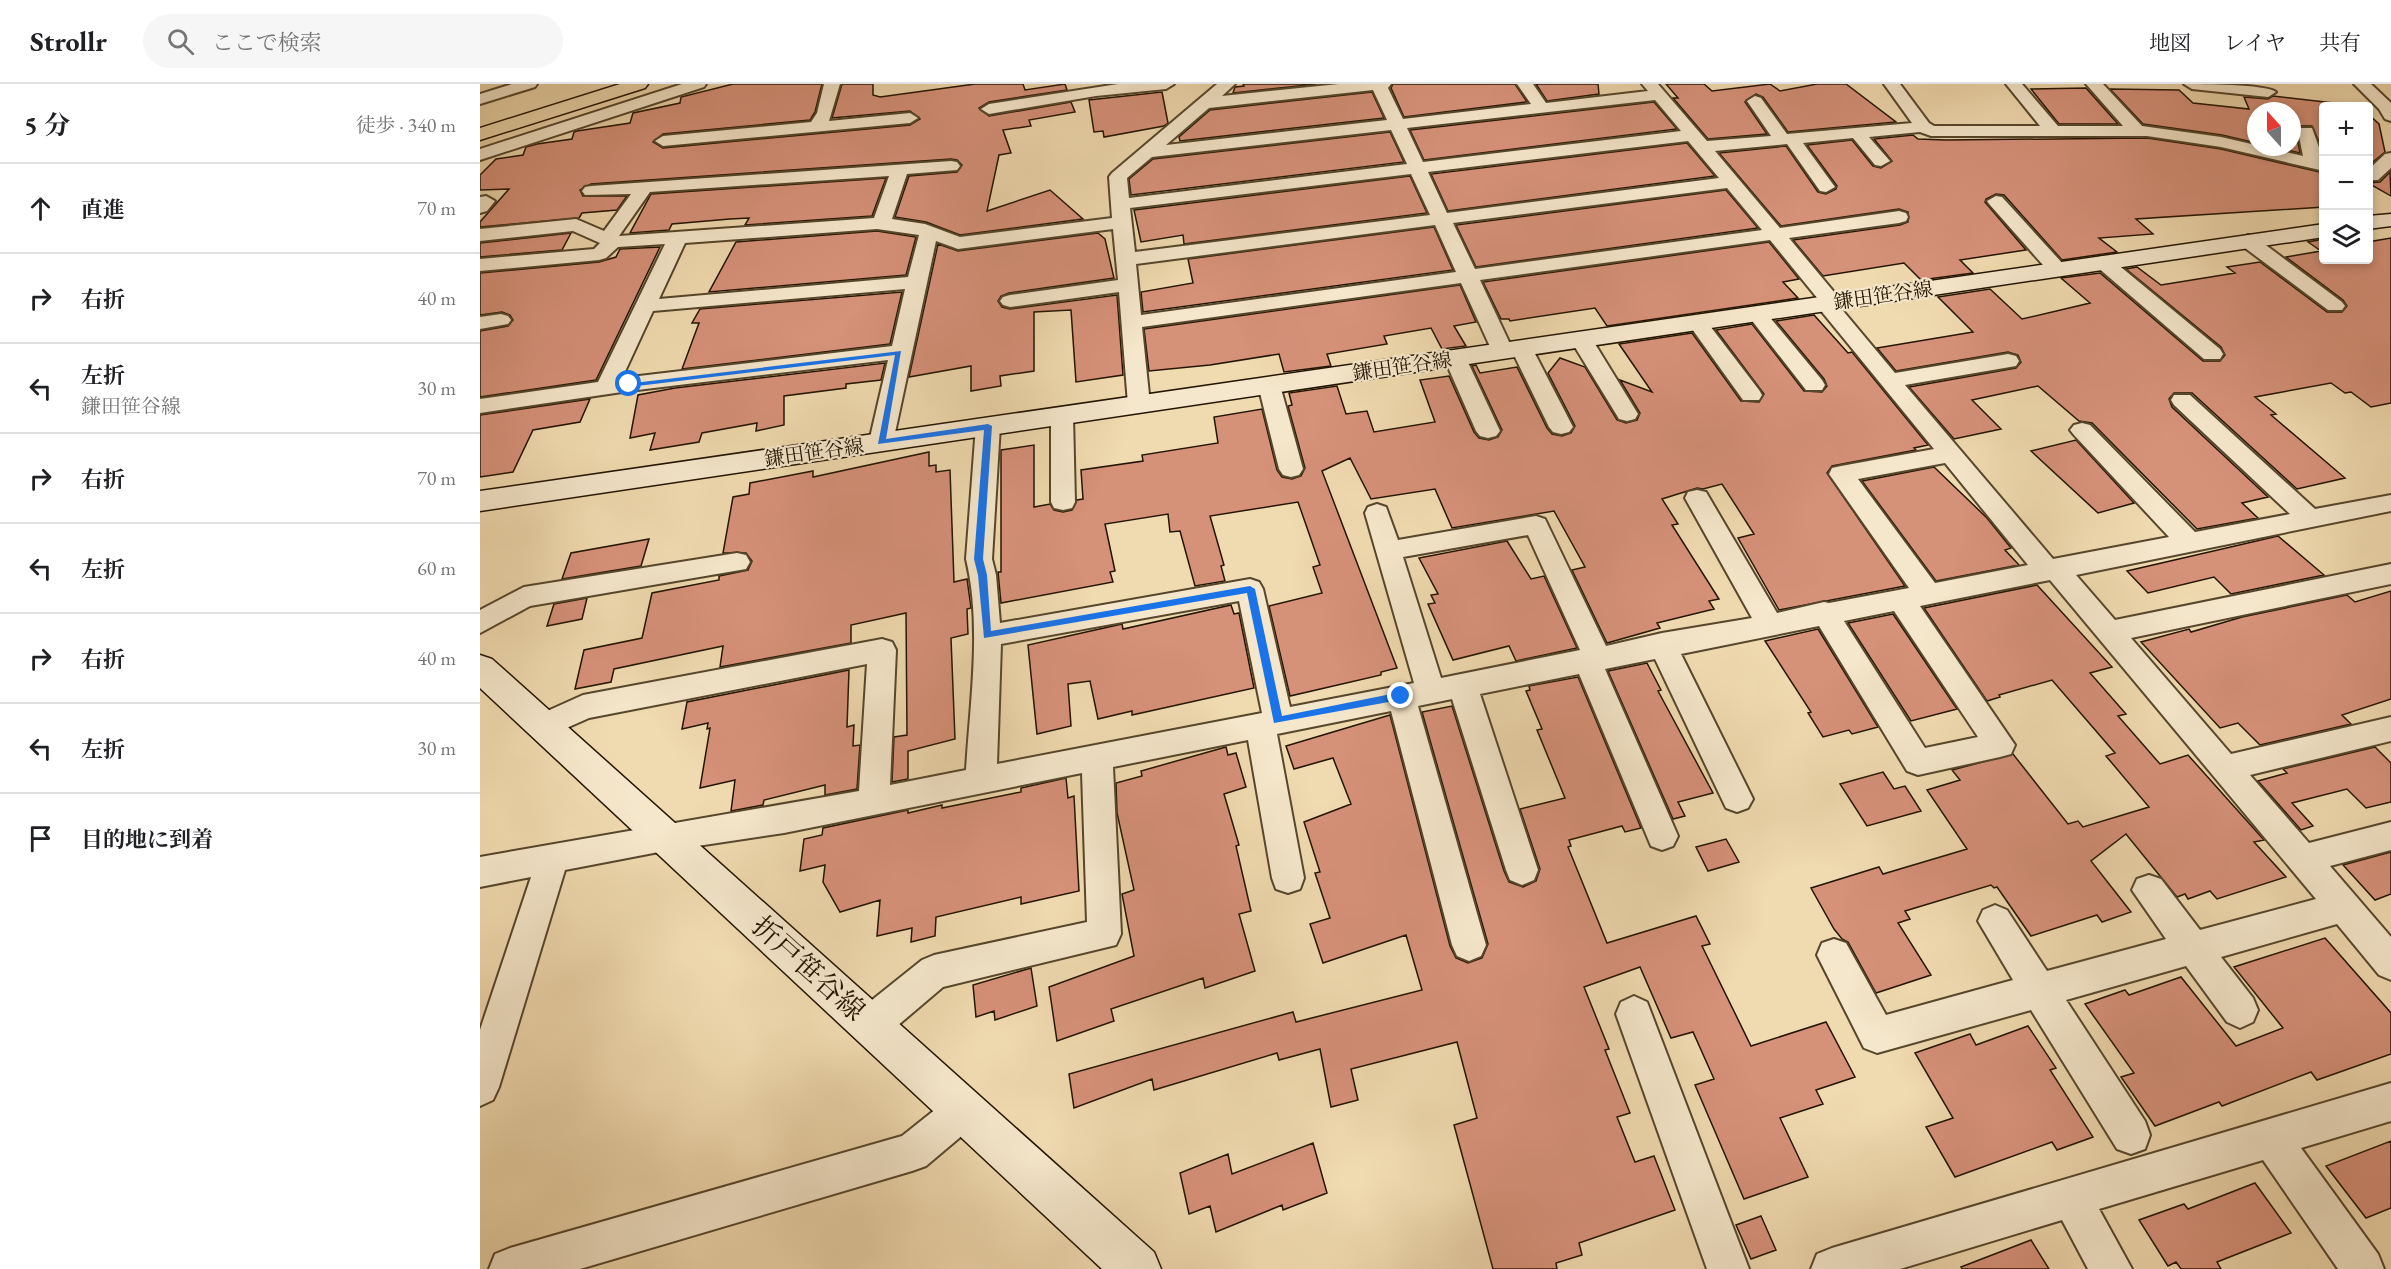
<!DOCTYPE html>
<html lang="ja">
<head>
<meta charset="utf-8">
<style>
  :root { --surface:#fff; --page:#f6f6f6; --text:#202124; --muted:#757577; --line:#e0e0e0 }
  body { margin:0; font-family:"EB Garamond","Noto Serif JP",serif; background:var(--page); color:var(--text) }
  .controls { position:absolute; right:18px; top:18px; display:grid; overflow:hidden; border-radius:6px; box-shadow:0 3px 9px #0003 }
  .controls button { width:54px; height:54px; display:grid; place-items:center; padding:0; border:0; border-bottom:2px solid var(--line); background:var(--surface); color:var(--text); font:30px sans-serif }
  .compass { position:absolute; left:1767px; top:18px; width:54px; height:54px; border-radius:50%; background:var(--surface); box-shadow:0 3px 9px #0003; rotate:339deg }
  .stop { position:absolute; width:18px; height:18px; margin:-14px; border:4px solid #1a73e8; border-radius:50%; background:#fff }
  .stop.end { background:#1a73e8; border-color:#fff; box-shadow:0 2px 6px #0008 }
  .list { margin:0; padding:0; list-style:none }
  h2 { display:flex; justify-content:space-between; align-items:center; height:78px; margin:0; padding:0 24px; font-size:26px }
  h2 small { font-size:20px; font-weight:400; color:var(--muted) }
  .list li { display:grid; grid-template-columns:39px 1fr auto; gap:18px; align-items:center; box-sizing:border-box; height:90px; padding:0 24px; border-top:2px solid var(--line) }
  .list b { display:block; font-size:22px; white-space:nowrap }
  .list p { margin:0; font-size:20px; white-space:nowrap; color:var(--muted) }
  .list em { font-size:20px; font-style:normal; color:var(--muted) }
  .icon { flex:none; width:33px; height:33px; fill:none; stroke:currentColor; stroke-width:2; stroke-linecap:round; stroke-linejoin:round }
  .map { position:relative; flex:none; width:1911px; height:1185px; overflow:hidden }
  header { display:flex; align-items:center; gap:36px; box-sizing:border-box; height:84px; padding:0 30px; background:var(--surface); border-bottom:2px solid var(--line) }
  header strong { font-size:28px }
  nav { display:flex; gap:33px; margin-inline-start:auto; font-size:21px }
  .search { width:420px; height:54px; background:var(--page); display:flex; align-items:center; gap:15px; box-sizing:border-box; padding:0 21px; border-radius:33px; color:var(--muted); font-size:22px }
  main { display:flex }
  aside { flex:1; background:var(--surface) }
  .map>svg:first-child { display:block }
  .building { fill:#d69179; stroke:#231401; stroke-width:1.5 }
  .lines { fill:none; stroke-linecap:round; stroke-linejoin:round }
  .street-casing { stroke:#56462c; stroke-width:4 }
  .secondary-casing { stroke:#231401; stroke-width:3 }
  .highway-casing { stroke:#231401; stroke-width:3 }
  .street { fill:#f5e7cb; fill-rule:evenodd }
  .secondary { fill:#f5e7cb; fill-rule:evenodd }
  .highway { fill:#f0daaf; fill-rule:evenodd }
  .route { fill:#1a73e8 }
  .labels { text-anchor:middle; stroke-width:4.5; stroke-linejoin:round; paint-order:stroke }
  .far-street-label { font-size:20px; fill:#231401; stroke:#f5e7cb }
  .near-street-label { font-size:28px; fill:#231401; stroke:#f5e7cb }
</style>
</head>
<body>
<header>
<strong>Strollr</strong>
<div class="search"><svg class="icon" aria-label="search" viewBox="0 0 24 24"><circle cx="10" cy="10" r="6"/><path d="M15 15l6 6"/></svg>ここで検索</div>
<nav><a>地図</a><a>レイヤ</a><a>共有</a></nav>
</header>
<main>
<aside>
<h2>5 分<small>徒歩 · 340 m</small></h2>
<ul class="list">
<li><svg class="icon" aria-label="ahead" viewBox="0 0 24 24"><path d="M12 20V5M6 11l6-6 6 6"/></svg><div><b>直進</b></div><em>70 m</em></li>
<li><svg class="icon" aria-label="right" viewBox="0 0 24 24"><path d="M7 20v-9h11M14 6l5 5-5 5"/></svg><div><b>右折</b></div><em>40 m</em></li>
<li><svg class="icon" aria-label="left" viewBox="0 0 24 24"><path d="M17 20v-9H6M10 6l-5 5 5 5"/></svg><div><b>左折</b><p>鎌田笹谷線</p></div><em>30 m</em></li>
<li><svg class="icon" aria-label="right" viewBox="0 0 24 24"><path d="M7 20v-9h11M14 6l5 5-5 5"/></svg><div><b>右折</b></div><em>70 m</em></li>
<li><svg class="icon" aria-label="left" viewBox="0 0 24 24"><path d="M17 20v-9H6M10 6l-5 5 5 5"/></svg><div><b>左折</b></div><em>60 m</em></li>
<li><svg class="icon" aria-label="right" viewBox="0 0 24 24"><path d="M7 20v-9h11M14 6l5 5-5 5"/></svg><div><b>右折</b></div><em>40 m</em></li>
<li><svg class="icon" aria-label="left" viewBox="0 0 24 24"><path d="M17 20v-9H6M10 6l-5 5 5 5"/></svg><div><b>左折</b></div><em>30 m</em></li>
<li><svg class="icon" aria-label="arrive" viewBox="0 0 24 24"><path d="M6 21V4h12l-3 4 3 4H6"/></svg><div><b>目的地に到着</b></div></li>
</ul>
</aside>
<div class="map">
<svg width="1911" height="1185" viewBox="0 0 1911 1185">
  <rect width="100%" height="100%" fill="#f0daaf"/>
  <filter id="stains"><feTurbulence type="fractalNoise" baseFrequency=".00333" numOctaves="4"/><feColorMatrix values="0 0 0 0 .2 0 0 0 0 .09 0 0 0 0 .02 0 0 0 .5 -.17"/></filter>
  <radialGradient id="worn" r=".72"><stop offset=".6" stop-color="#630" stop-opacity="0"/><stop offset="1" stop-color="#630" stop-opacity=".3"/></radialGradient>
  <path class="building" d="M253,0H342L335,28L330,36L183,50L173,58L183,64L430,41L440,35L430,27L352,34L362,0H393V11L400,13L495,0H543L545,6L585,0L587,6L509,18L499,24L509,32L591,18L595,28L549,36L551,42L523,46L531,69L519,71L507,127L570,106L603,135L480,151L446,138L415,133L429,92L477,88L482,81L477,76L471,75L111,100L100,106L103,112H147L137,126L102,129L99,134L0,143V138L29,105L0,106V91L16,75L43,71L46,63L57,60L92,55L94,48L97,47L150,39L153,29L200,19L201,13Z
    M763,0H837L753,9L755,3L764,2Z
    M913,0H1035L1047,18L924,33L911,4Z
    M1056,0H1118L1119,10L1067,17Z
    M1186,0H1224L1232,7L1290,0L1300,7L1337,0H1366L1416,38L1308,48L1283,13L1276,10L1265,18L1287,50L1228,55L1193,14H1198Z
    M1606,4L1638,40H1579L1551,5Z
    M1630,5L1699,6L1713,19L1769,25L1764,13L1788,15L1793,12L1880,22H1844V69L1832,42H1820L1816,47L1820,69L1794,63H1812V27H1776V59L1742,51L1663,40Z
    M682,8L688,39L684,42L624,53L623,47L614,48L609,16Z
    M892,8L904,34L700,57L699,53L730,26Z
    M1174,18L1197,45L944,76L930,46Z
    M1888,30L1899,40L1905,68L1888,82Z
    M910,48L924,78L651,111L649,95L673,75Z
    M1433,51L1438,55L1466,56L1667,54L1741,65L1844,89V123L1656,135L1673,150L1619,154L1637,168L1582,176L1524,111L1516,110L1506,115L1505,118L1546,166L1480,176L1493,189L1441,196L1424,179L1343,192L1313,156L1420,141L1428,138V128L1419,125L1301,142L1239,69L1306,62L1338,108L1346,110L1356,105L1357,102L1327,61L1372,56L1393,82L1401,84L1412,77L1394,55Z
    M1207,59L1235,92L968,127L951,90Z
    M1910,88L1911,112L1888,99L1900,98Z
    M930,92L947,129L704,160L703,151L661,158L654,126Z
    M406,94L392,132L265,141L269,134L250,135L192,140L189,146L150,149L171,110Z
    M1246,106L1278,144L996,183L976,141Z
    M954,143L973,186L663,228L661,208L713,199L708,175Z
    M397,147L436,153L426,191L229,208L256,158Z
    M91,149L82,166L0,173V159Z
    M618,149L625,155L634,194L529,209L521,212L518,217L522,223L530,225L637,211L643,291L596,298L591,226L554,228V287L520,292L521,302L491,307V282L429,293L458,160L478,167Z
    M1911,154V319L1891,323L1871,308L1865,309L1851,299L1775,313L1796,330L1791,331L1865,394L1817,405L1712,309H1694L1689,315L1692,323L1788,413L1762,419L1778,434L1717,445L1612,339L1599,337L1558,302L1492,316L1521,345L1474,355L1429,303L1536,284L1541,278L1538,271L1528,268L1416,287L1397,264L1493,248L1458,213L1510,205L1542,235L1610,219L1581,194L1620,189L1723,277H1740L1745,271L1741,263L1646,185L1657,183L1681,201L1755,189L1747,183L1780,178L1847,228H1862L1867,222L1863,216L1806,173L1841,167L1828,158L1844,155V176H1888V158Z
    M1289,158L1319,195L1303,198L1318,214L1127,242L1115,224L1030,237L1029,235H1021L1003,198Z
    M180,163L116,296L0,313V247L28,242L33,236L30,231L22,228L0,231V189L119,178L136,173L140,165Z
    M980,201L996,238L974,242L986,262L962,265L951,244L904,252L907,260L847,270L851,282L804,288L799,270L730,281L669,287L664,245Z
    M422,208L410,260L202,285L219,239H212L220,225Z
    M1334,231L1368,269L1372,268L1448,361L1434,364L1436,366L1352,382L1347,389L1425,502L1299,526L1258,454L1274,450L1242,400L1223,405L1217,404L1182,415L1198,440L1192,441L1239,515L1229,517L1234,525L1177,539L1180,544L1127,559L1092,486L1105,483L1074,427L972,444L955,405L891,415L870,374L842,387L917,584L901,588V591L810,612L789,522L842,509L833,483L840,481L818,418L730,432L744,481L741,482L745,497L715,502L700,447L690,448L688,430L625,440L635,487L630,488L633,498L521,519L518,488H521V366L554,361V423L570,420L574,426L583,428L592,426L597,416L603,415L601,386L663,377L662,371L738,359L734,333L782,325L797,386L802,393L812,395L821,392L825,384L808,322L812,321L809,309L857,302L866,330L887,327L894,348L955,338L940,296L969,292L994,348L999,354L1009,356L1018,353L1022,346L992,282L996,281L1000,289L1037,283L1067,344L1072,350L1082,352L1091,349L1095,342L1068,289L1080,274L1105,283L1137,336L1146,339L1157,336L1160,329L1140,296L1172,308L1139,260L1212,249L1261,317L1279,318L1284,310L1236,246L1272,240L1324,307L1342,308L1347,302L1344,295L1296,237Z
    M405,279L401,296L366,300V304L304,312V341L276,347L277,339L222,349L219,358L170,366L175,349L150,354L158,311L195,304Z
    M110,315L100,338L53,346L33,388L0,393V331Z
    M1596,356L1654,419L1618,429L1551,367Z
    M449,368V382L456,381V388L470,386L474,498L487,495L491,524L487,525L488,550L471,554L475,655L428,667V695L412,698L414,653L427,651L426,529L371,541V559L240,583L243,562L134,585L131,598L95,605L104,566L162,554L172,509L239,496V492L268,486L272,477L266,469H243L253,413L269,410L270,399L333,387V393Z
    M1454,383L1507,434L1531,464L1525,466L1539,481L1456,497L1382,397Z
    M1798,452L1844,491L1751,510L1734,493L1668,509L1647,487Z
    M169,455L161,482L82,495L91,469Z
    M1027,457L1051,495L1064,492L1097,564L1036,577L1029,562L973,576L948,520L955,519L951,511L958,510L939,474Z
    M1557,501L1632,583L1610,589L1646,630L1638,632L1680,680L1708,671L1784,756L1774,758L1806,793L1737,815L1730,807L1708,815L1705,810L1697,813L1646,750L1611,777L1651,828L1622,838L1617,831L1551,852L1517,803L1514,804L1511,801L1425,827L1430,835L1418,839L1451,891L1396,909L1368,858L1362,855L1354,845L1331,804L1399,783L1403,790L1487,765L1447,706L1480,696L1472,686L1533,670L1588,740L1598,737L1603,743L1669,723L1626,672L1635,669L1572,596L1519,611L1520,613L1507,617L1444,524Z
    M1911,507V615L1862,631L1871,640L1780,661L1758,639L1740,644L1661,558L1709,545L1711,548L1762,533L1867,511L1875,518Z
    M107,514L102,535L67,542L74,520Z
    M751,521L754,530L759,529L774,604L652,631V627L618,635L610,597L588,600L591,642L557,650L548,561L642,540L643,545Z
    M1413,530L1477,625L1431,637L1368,539Z
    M1338,545L1398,643L1372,650L1369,646L1343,653L1328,629L1331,628L1285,557Z
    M1167,579L1181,606L1178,607L1233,709L1198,718L1205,732L1193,735L1128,587Z
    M369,586L367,643L374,641L373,662L380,661L377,705L345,711V701L284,716L283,721L251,727L255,696L220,704L230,644L227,645L228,639L202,645L207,618Z
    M1098,593L1161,744L1145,748L1142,742L1089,756L1091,762L1088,763L1127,859L1216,832L1230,860L1222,862L1271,962L1346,938L1375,993L1336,1006L1343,1020L1300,1034L1328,1093L1264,1115L1215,1001L1234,995L1213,948L1191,954L1160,883L1104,903L1129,965L1125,966L1150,1029L1137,1033L1155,1078L1174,1072L1195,1126L1099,1159L1102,1171L1076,1179L1077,1185H1013L974,1041L997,1034L977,958L871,985L878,1016L851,1023L840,965L799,976L797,969L674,1006L672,995L594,1024L589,990L813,928L816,938L942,906L926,851L843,879L830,840L850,834L835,789L840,788L824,738L871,720L853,674L814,685L806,662L910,631L970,862L976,874L988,879L1002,874L1008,860L942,628L972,622L1024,787L1029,798L1043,803L1056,797L1060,785L1040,725L1085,714L1057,646L1062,645L1046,607L1050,606L1049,602Z
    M746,663L748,671L756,669L766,703L744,710L759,761L756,762L771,827L759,830L775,887L725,904L723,894L631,925L634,937L577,957L569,903L654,872L642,810L654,806L637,729L636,699L662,692L661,687Z
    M1895,663L1911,679V718L1886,724L1867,705L1812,719L1833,742L1821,746L1778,697L1807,689L1803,685Z
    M1403,688L1414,705L1425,702L1441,727L1387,742L1360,700Z
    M586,694L588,714L594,712L599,807L541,820V813L456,833L455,852L431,858L432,844L397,852L400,816L360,828L343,798L345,781L320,787L324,755L342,751L343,744L428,726V729L462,721V724L541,708V704Z
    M1246,755L1259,778L1228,787L1216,763Z
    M1911,768V810L1895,816L1863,781Z
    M1845,854L1911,929V970L1837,996L1831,988L1742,1022L1739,1018L1675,1042L1641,993L1654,989L1605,920L1645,906L1649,911L1701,893L1756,962L1803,944L1754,883Z
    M551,884L557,922L515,936L514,927L496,933L493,901Z
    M1548,942L1576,984L1570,986L1613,1053L1577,1066L1572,1058L1475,1093L1446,1043L1473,1034L1435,969L1490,950L1496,961Z
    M1911,1057V1124L1886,1134L1846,1082Z
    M833,1059L847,1109L803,1126L802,1121L736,1148L730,1122L709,1130L700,1089L748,1070L752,1090Z
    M1775,1099L1811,1149L1737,1178L1741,1185H1701L1696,1178L1688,1182L1659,1136L1704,1120L1708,1125Z
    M1281,1132L1296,1166L1271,1175L1256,1141Z
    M1551,1156L1569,1185H1482L1481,1183Z"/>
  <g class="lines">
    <g class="street-casing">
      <path id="street" d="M32,0H57L55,3L0,20V10Z
        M202,0H226L224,3L0,76V65Z
        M344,0H360L349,37L430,29L438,34L430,39L183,62L175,57L183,52L331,38L337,29Z
        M638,0H694L686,5L616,12L509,30L501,25L509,20Z
        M737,0H755L742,12L859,0H911L908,4L923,35L1051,20L1037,0H1053L1066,19L1168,7L1162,0H1178L1227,57L1291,52L1267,17L1275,12L1281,14L1307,50L1432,39L1404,0H1420L1449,39L1454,42H1560L1526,0H1542L1578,42H1643L1606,0H1623L1662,42L1741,53L1823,72L1818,48L1820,44H1832L1844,77V87L1741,63L1667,52H1451L1440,48L1389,53L1410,77L1401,82L1395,81L1373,54L1323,59L1355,103L1346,108L1340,107L1307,60L1235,67L1300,144L1419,127L1426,129L1428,133L1426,137L1419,139L1309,154L1359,214L1362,218L1359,222L1415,289L1528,270L1536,272L1539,277L1536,282L1425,301L1573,475L1689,453L1594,351L1590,346L1594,341L1602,339L1610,341L1715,448L1810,430L1694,321L1691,316L1694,311H1710L1835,425L1911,411V427L1596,491L1635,536L1911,480V500L1651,554L1751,670L1911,633V657L1770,691L1829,759L1911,738V766L1850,782L1911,853V896L1899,891L1857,840L1741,873L1773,914L1778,926L1773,938L1760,944L1747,938L1706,882L1586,916L1665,1037L1670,1051L1665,1065L1651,1070L1637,1065L1551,926L1397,969L1384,964L1337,871L1342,859L1354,855L1366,859L1406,931L1533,896L1498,837L1503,826L1515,821L1527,826L1567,887L1686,855L1652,806L1657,795L1669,791L1681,795L1720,846L1836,815L1570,496L1440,522L1535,661L1531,670L1520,673L1438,691L1427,687L1339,542L1201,570L1273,715L1268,724L1257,728L1246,724L1175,575L1125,585L1198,752L1193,762L1182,766L1171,762L1099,590L1000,610L1058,786L1054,796L1042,801L1030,796L1026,786L972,615L938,622L1006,861L1001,872L989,877L977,872L972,861L911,627L797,650L824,794L820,805L808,809L796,805L792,794L768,656L633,683L641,850L636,861L463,903L403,954L390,959L377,954L372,941L377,928L442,876L454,871L607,838L602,689L304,749L184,767L85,786L19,1003L13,1016L0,1022V946L51,793L0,803V773L379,707L387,580L109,634L64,654L54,651L49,642L54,633L103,611L402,555L412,558L416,566L410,701L486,686C490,618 502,542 486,475L496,342L500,337L508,335L516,337L520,342L512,475L516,491L520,539L770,495L779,498L783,505L810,623L934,599L885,429L888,423L897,420L906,423L918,456L1056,432L1065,435L1126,562L1182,549L1272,534L1205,414L1208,408L1217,406L1226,408L1297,529L1344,518L1349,519L1429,504L1349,390L1352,384L1361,382L1454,365L1338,223L1335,219L1338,215L1290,156L1000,196L1031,262L1041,258L1049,259L1052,264L1093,343L1089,348L1081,350L1073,348L1069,343L1033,269L1023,273L1015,272L1012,267L981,199L662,243L670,320L667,325H651L648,320L639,208L530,223L523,221L520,217L523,213L530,211L638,196L633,145L478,165L456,157L413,358L409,363L401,366L393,363L389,358L408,276L149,307L0,329V315L118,298L185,160L138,163L126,174L119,176L0,187V175L114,165L120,159L93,147L0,157V145L96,135L124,147L151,110L105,111L102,107L105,103L111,102L471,77L477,78L480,82L477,86L427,90L412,135L445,140L480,153L632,134L629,93L632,89ZM893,6L907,36L686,61L729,24ZM1175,16L1201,47L943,78L927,44ZM911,46L927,80L649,114L647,94L672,73ZM1208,57L1239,94L967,129L948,88ZM931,90L950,131L655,168L650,124ZM409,92L394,134L139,152L170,108ZM1247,104L1282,146L995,185L973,139ZM955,141L976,188L661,231L656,180ZM397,145L439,151L428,193L179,215L205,159ZM425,205L412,262L142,294L173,227ZM1465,379L1548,481L1455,499L1378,395ZM1048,451L1100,566L961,594L923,473ZM759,517L782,629L517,680L521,560ZM1414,527L1498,653L1445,664L1364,537Z
        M1704,0C1722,0 1785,0 1796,8L1788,13L1712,5Z
        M1874,0H1891L1911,19V37L1905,35L1899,25Z
        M1911,69V84L1898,96H1888V86L1905,70Z
        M6,112L15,117L7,127L0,129V113Z
        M1516,112L1522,113L1584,181L1587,185L1584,189H1570L1510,121L1507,117Z
        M1768,151L1775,153L1862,218L1865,222L1862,226H1848L1761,161L1758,157Z
        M1623,172L1630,174L1740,265L1743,270L1740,275H1724L1616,182L1613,178L1616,174Z
        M1276,223L1283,225L1342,296L1345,301L1342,306H1326L1266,229L1269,225Z
        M21,230L28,232L31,236L28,240L0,245V233Z
        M1217,232L1224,234L1279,306L1282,311L1279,316H1263L1207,238L1210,234Z
        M1101,249L1109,250L1112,255L1158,330L1155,335L1147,337L1139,335L1136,330L1090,255L1093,250Z
        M975,268L983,269L986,274L1020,347L1016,352L1008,354L1000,352L996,347L964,274L967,269Z
        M789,294L797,296L800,301L823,385L819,391L811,393L803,391L799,385L778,301L781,296Z
        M582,325L590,327L593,332L595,418L592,424L583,426L574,424L571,418V332L574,327Z
        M257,469L266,471L270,478L266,485L50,522L0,549V526L44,503Z
        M1154,912L1167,918L1269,1185H1227L1136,930L1141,918Z
        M1911,999V1037L1821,1064L1898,1170L1904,1185H1858L1783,1076L1619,1125L1652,1185H1608L1582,1136L1420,1185H1331L1337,1170L1352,1164Z
        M484,1007L497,1013L503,1026L497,1039L446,1082L432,1087L100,1185H9L15,1170L30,1164L422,1052L471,1013Z"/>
    </g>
    <g class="secondary-casing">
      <path id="secondary" d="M1911,130V142L1888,145V132Z
        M1844,140V153L0,427V407Z
        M0,571L12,575L674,1168L681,1185H622L0,604Z"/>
    </g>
    <g class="highway-casing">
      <path id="highway" d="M140,0H168L165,4L0,56V44Z"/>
    </g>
    <use href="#street" class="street"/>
    <use href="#secondary" class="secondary"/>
    <use href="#highway" class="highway"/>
  </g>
  <path class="route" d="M421,267L406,355L508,340L512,342L503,475L507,491L511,547L770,502L775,505L802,632L921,608L926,612L925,615L794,639L767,509L504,554L498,491L494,475L504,346L398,360L415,271L149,303L145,300Z"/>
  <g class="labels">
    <g class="far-street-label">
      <text transform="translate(1403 211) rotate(-8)" y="7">鎌田笹谷線</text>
      <text transform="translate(922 282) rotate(-8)" y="7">鎌田笹谷線</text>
      <text transform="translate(334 368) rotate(-8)" y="7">鎌田笹谷線</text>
    </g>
    <g class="near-street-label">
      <text transform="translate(329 884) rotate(42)" y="10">折戸笹谷線</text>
    </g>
  </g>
  <rect width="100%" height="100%" filter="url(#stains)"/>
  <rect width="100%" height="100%" fill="url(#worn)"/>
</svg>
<div class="controls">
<button>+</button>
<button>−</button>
<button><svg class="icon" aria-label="layers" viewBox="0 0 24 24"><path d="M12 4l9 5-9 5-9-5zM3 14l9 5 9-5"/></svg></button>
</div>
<svg class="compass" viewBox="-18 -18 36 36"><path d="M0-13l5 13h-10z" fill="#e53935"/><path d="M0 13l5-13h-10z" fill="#757577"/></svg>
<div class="stop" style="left:149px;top:300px"></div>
<div class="stop end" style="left:921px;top:612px"></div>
</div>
</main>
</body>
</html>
